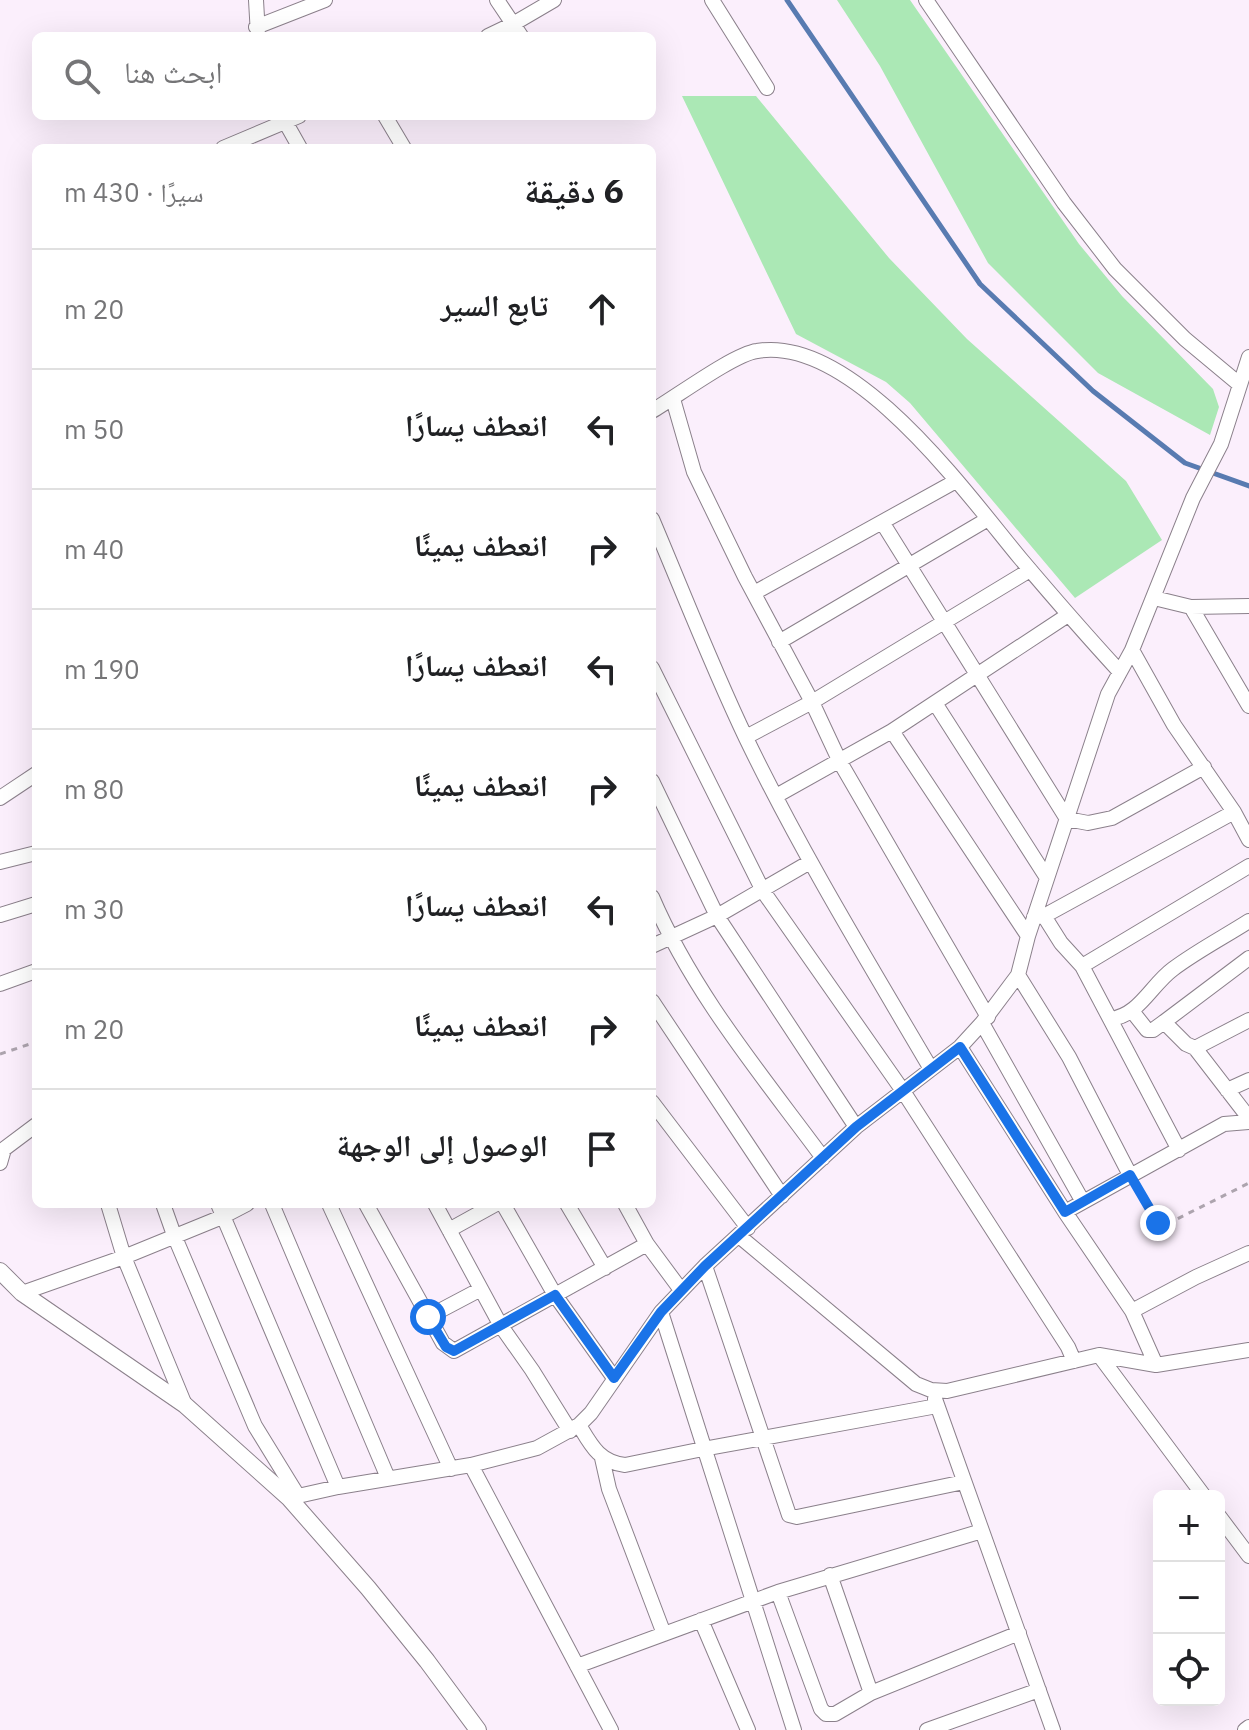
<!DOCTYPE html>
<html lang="ar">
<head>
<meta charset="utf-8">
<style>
  :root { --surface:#fff; --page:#f2f2f2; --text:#202124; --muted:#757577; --line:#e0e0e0 }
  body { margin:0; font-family:"IBM Plex Sans","Noto Naskh Arabic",sans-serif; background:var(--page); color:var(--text); direction:rtl }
  .controls { position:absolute; right:24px; bottom:24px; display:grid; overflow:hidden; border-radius:12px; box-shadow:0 8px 32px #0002 }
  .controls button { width:72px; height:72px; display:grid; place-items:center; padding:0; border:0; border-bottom:2px solid var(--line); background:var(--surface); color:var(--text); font:40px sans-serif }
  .stop { position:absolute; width:24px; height:24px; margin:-18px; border:6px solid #1a73e8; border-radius:50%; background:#fff }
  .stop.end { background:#1a73e8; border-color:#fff; box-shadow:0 2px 8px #0008 }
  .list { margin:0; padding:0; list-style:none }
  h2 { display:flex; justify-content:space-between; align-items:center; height:104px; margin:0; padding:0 32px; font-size:34px }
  h2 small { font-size:26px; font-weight:400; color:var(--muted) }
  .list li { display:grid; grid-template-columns:52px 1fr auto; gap:24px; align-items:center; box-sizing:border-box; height:120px; padding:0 32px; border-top:2px solid var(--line) }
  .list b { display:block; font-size:30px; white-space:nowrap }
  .list em { font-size:26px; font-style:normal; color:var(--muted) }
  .icon { flex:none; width:44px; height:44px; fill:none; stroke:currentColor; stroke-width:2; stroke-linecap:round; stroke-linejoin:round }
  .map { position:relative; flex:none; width:1249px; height:1730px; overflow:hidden; direction:ltr }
  .search { position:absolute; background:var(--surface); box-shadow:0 8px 32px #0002; left:32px; top:32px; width:624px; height:88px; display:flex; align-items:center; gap:20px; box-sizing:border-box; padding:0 28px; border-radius:12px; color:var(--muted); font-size:30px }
  .panel { position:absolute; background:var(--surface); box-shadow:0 8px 32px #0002; left:32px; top:144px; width:624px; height:1064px; border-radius:12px; direction:rtl }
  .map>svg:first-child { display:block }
  .green { fill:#abe8b5 }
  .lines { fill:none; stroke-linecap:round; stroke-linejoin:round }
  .stream { stroke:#587bb1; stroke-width:5 }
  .minor-casing { stroke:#8b808b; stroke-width:16 }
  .tertiary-casing { stroke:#8b808b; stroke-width:18 }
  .path { stroke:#ada4ae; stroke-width:3; stroke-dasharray:6 6; stroke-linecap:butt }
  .minor { stroke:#fff; stroke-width:14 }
  .tertiary { stroke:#fff; stroke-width:16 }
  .route { stroke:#1a73e8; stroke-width:10 }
</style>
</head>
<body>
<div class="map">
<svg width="1249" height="1730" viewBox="0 0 1249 1730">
  <rect width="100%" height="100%" fill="#fbeffc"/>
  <path class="green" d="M837,0H910L1079,244L1122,296L1213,389L1219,407L1210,435L1098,373L988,263L880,66Z
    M682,96H756L889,258L967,339L1126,481L1162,540L1075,598L910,403L886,382L796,334Z"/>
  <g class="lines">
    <path class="stream" d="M787,0L980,284L1093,391L1185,463L1249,486"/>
    <g class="minor-casing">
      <path id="minor" d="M256,0L258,35
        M497,0L521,36
        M712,0L767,88
        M926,0L1064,203L1115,269L1185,339L1239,384
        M256,27L325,0
        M488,36L513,24L554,0
        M282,116L300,148
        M385,116L404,148
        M223,148L299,116
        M673,399L694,472L745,577L812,702L840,762L988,1017
        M652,411C676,397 734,354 757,351C853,335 966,493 1020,558C1053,597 1086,635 1120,672
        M652,519C683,592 712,667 746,738C801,852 867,960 931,1069
        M882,522L1067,819L1088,823L1112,818L1204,767
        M754,593L956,481
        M1154,598L1191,607L1249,606
        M1191,607L1249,706
        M779,642L988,519
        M1132,650L1174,725L1234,812L1249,840
        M652,668L763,891L903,1091L1068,1347L1074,1361
        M935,703L1047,878
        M892,731L1028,936
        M746,737L812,702L1030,570
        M652,781L717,916L856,1127
        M776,796L892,731L1068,615
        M0,798L36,774
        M0,862L36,853
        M652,897C693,993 761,1074 823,1158
        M0,915L36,904
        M1044,916L1234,812
        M1034,917L1044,916L1061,943L1082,966L1249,866
        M652,946L717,916L810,862
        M1249,958L1164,1022L1186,1044L1195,1048L1249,1020
        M1082,966L1110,1019C1139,1016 1151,985 1173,969C1197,951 1224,937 1249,921
        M1018,975L1069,1057L1130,1175
        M0,984L36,971
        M652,1001L782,1196
        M1132,1011L1147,1030H1153L1164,1022
        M1110,1019L1179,1150
        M982,1023L1083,1202
        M960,1047L1065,1212L1132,1311L1156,1365
        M1195,1048L1249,1118
        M1227,1090L1249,1080
        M652,1102L748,1228
        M0,1163L4,1149L36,1125
        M108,1204L124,1257L185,1405
        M163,1204L174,1235L255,1426L298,1496
        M218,1204L338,1487
        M272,1204L388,1478
        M329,1204L451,1469
        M366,1204L443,1343L454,1351L647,1244
        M435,1204L501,1326L532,1370L570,1431
        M503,1204L555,1295L614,1378
        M567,1204L605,1268
        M625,1204L647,1244L681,1290
        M1065,1212L1224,1124L1249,1122
        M449,1230L496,1204
        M739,1236L916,1384L931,1390L947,1391L1099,1355L1156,1365L1249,1350
        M705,1266L789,1515L797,1517L964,1482
        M22,1293L124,1257L222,1217L247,1204
        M1132,1311L1196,1277L1249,1253
        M661,1312L794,1730
        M428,1317L481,1289
        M1099,1355L1204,1496
        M935,1399L1053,1730
        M579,1425C591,1445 599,1462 625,1465L703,1449L937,1406
        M602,1458L609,1489L664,1634
        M471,1465L611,1730
        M289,1498L338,1487L471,1465L537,1448L579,1425L591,1413L661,1312L705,1266L856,1127L960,1047L982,1023L1018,975L1028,936L1108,694L1132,650L1193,498L1221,444L1249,357
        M1219,1516L1249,1556
        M830,1575L871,1693L1019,1633
        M778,1592L821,1709L826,1714H835L871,1693
        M701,1620L748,1730
        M577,1666L778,1592L982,1531
        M927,1730L1039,1690
        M1245,1730L1249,1727"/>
    </g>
    <g class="tertiary-casing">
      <path id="tertiary" d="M0,1271L22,1293L185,1405L289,1498L368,1588L427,1661L478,1730"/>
    </g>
    <path class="path" d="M0,1054L36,1042
      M1138,1189L1158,1223L1173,1221L1249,1183"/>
    <use href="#minor" class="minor"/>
    <use href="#tertiary" class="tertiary"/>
  </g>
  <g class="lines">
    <path class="route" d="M428,1317L446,1347L454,1351L555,1295L614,1378L661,1312L705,1266L856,1127L960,1047L1065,1212L1130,1175L1158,1223"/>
  </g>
</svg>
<div class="controls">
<button>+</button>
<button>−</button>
<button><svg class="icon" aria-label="locate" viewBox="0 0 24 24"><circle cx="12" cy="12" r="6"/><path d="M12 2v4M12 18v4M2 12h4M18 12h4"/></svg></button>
</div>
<div class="stop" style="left:428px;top:1317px"></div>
<div class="stop end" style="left:1158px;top:1223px"></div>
<div class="search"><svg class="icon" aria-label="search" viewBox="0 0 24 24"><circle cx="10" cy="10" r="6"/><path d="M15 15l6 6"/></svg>ابحث هنا</div>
<section class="panel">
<h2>6 دقيقة<small>سيرًا · 430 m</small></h2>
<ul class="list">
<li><svg class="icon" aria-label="ahead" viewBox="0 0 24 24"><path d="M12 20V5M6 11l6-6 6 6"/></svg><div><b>تابع السير</b></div><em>20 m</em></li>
<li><svg class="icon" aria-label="left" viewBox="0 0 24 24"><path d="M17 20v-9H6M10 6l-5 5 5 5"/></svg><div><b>انعطف يسارًا</b></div><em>50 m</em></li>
<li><svg class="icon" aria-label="right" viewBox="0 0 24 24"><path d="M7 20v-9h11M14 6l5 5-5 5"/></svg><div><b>انعطف يمينًا</b></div><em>40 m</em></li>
<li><svg class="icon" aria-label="left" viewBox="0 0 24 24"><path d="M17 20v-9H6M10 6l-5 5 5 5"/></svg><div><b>انعطف يسارًا</b></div><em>190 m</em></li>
<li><svg class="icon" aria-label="right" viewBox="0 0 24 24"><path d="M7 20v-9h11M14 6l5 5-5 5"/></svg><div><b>انعطف يمينًا</b></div><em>80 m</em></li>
<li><svg class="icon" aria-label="left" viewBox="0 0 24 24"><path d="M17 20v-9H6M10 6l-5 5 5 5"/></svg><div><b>انعطف يسارًا</b></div><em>30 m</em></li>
<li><svg class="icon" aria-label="right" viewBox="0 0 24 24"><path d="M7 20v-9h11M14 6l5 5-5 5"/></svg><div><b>انعطف يمينًا</b></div><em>20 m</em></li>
<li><svg class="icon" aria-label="arrive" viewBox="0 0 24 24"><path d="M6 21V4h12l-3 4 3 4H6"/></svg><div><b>الوصول إلى الوجهة</b></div></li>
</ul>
</section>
</div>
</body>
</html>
